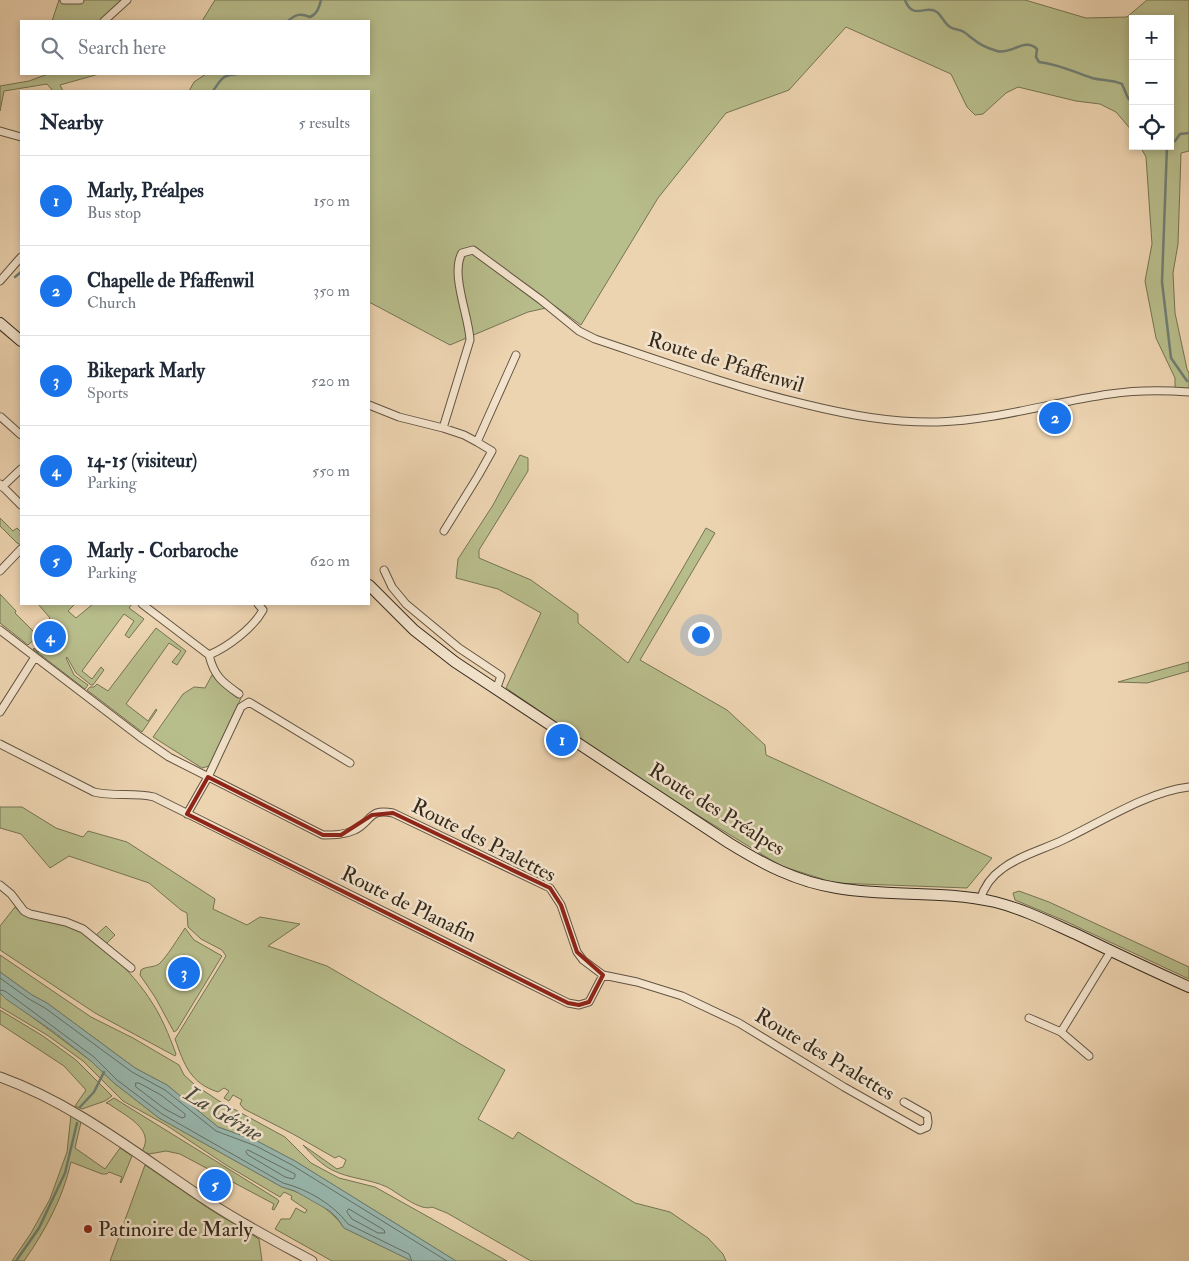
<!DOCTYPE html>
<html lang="en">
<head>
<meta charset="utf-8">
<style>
  :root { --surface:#fff; --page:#f6f6f7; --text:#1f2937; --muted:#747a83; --line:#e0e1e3; --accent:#1a73e8 }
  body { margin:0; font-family:"IM FELL Double Pica",serif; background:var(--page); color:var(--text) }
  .controls { position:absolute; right:15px; top:15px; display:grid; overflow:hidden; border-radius:0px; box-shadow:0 2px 8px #0003 }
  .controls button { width:45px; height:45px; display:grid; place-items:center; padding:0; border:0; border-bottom:1px solid var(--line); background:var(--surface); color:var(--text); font:25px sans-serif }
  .you { position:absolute; left:700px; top:634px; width:18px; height:18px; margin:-12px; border:4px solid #fff; border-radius:50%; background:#1a73e8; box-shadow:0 0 0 8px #1a73e833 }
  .badge { display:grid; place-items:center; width:32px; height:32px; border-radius:50%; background:var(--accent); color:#fff; font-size:16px; font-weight:700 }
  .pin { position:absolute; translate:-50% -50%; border:2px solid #fff; box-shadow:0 1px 5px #0006 }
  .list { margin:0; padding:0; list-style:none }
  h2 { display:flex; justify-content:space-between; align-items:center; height:65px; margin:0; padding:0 20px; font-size:21px }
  h2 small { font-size:16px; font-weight:400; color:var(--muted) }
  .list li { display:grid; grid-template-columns:32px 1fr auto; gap:15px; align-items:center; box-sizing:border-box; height:90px; padding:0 20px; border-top:1px solid var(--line) }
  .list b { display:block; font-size:19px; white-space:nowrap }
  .list p { margin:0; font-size:16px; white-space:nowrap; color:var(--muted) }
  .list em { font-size:16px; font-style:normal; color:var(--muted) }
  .icon { flex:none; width:28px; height:28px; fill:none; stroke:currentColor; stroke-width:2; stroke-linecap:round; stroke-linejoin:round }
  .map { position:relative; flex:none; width:1189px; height:1261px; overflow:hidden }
  .search { position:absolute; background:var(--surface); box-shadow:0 2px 8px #0003; left:20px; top:20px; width:350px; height:55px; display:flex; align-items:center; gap:12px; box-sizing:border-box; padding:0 18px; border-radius:0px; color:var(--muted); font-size:19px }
  .panel { position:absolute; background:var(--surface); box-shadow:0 2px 8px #0003; left:20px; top:90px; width:350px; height:515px; border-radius:0px }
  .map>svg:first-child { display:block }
  .green { fill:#b8bd8c; stroke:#767454 }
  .water { fill:#99b8af; stroke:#717f75 }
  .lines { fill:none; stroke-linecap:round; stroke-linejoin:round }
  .shore { stroke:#667166; stroke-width:1 }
  .stream { stroke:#717f75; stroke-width:2.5 }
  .minor-casing { stroke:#625442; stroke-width:9 }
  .tertiary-casing { stroke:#625442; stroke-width:11 }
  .secondary-casing { stroke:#342a1d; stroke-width:12 }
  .minor { stroke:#f3e3cc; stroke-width:7 }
  .tertiary { stroke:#f3e3cc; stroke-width:9 }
  .secondary { stroke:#f3e3cc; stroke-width:10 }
  .marked { fill:none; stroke:#8f2418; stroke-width:4; stroke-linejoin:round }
  .poi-dot { fill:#8f2418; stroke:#f3e3cc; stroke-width:2 }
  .labels { text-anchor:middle; stroke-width:5; stroke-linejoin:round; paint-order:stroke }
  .street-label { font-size:21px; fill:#342a1d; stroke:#f3e3cc }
  .poi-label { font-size:21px; fill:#342a1d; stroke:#f3e3cc; text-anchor:start }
  .water-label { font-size:22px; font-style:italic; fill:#4d4e42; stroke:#f3e3cc }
</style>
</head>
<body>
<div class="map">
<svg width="1189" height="1261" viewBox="0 0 1189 1261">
  <rect width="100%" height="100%" fill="#edd4b1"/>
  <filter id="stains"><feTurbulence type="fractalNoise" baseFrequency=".004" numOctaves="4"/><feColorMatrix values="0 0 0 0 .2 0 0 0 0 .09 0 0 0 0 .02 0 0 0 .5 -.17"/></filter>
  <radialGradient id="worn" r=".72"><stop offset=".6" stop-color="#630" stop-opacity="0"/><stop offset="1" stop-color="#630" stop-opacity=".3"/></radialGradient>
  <path class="green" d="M59,0H123L100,21H52Z
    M215,0H1025L1086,18L1127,17L1147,0H1189V151L1181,153L1178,244L1173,273L1175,313L1187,369L1189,373V390L1175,389V378L1156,338L1145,281L1152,244L1146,157L1140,146H1170V19H1133V132L1116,112L1100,104L1076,101L1018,87L1006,93L983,114L975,115L967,107L951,74L846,27L789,90L726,113L658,198L581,325L555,306L528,312L450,345L369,302V91H189L194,82L206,74H369V21H202Z
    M48,74H99L60,85L63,91H53L47,84L4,91L0,111V86L29,81Z
    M520,455L528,458V471L479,550V558L531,580L578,614V623L628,663L706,528L715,533L640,660L727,710L765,745L766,755L992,858L967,888L835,883L781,866L645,783L506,688L541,613L498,589L456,578L458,559L493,505Z
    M0,518L13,531L17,528L21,532L20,534L21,536V545L17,543L0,526Z
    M0,594L16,611L15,613L38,636L28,645L0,623Z
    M38,604H73L74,605L68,611L76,618L93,604H132L129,608L144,619L129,638L125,635L134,621L124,614L82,671L92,679L101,667L104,670L93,685H91L76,673L67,657L66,658L74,675L88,685L85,689L33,649L34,648L38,652L64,629L56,620L51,625L48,620L50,618Z
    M156,628L186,651L177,665L172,662L181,651L169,643L126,704L148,721L156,709L157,710L142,732L87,690L90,687H94L97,684L108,691Z
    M1189,662V671L1147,683L1118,682Z
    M212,675L241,698L209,766L202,768L153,737L183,694L194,687L205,688Z
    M0,807H22L56,828L83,837L88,831L127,842L215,899L213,909L247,925L260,917L300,924L268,946L327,966L505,1070L478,1119L513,1139L518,1132L635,1203L670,1212L708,1238L723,1254L726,1261H531L447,1213L432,1207C421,1212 398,1193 387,1187C370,1179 350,1179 332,1170C321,1164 312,1155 303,1145L337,1169L343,1167L346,1160L339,1156L335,1158L293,1134L244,1109L240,1104L242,1100L233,1095L229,1101L224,1098L229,1091L224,1088L218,1092C190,1083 184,1064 175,1039L226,956L222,950L201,939L188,927L187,913L181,910L149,883L69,856L50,868L21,834L0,828Z
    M1019,891L1049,902L1189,967V979L1065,921L1015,900L1013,893Z
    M15,907C27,922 50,918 67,925C97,937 132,972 149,998C161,1015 169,1035 176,1054L175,1056L95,1013L0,950V926Z
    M106,926L115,935L106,944L96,935Z
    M185,928L194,940L222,956L177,1030L174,1032L155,997L140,975L141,970C146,966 153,968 159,964C166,958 179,937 185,928Z
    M0,955L91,1017L133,1038L179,1065L184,1075L195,1085L219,1101L285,1137L311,1163L339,1178L375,1187L507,1261H456L295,1161L257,1141L218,1127L167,1085L135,1068L47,1003L32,995L0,972Z
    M0,993L91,1061L114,1083L159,1118L282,1187C304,1193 331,1208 344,1228L412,1261H332L275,1229L281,1219H290L296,1208L305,1213L307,1210L291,1199L292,1196L284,1192L280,1197L226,1165L166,1125L123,1101L83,1061L47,1035L0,1007Z
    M0,1010L43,1036L76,1060L112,1096L105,1101L82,1109L75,1106L86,1090L64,1066L0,1024Z
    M114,1098L277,1199L279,1201L274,1210L272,1209L274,1204L180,1154L166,1151L149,1154L142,1151C156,1129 124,1115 109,1104L106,1103Z
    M71,1115L81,1122L75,1148L105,1169L120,1148L132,1156L121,1183L120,1182L122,1177L109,1172L107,1174H102L71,1162C63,1198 45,1231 24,1261H12L31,1233L50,1199L67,1152Z
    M145,1165L211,1210L259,1239L262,1261H110Z"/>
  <path class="water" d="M0,972L32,995L47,1003L135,1068L167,1085L218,1127L257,1141L295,1161L456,1261H412L344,1228L338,1219L330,1211L295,1191L282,1187L159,1118L114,1083L91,1061L54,1032L6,999L0,993Z"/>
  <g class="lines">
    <path class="shore" d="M0,978L29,999L45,1008L132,1072L165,1090L216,1131L256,1146L292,1165L447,1261
      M0,990L5,991L94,1057L117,1080L162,1114L283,1183C307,1189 333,1204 348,1224L409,1254L412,1261
      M136,1083H139L161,1095L185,1114V1117L182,1118L165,1109L136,1087Z
      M248,1150L289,1171L295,1174V1177L293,1179L285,1177L248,1155L246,1152Z
      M349,1209L384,1230L385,1233H378L352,1219L347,1212Z"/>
    <path class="stream" d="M905,0C913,21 926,4 937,12C942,16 944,23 950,27C954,30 960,29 964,32C967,34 970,37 973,39C979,44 990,49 997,51C1011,55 1025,37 1037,49L1036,57L1039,62C1058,64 1074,72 1092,78C1103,81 1110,79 1122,84L1128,98L1133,104
      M288,21C296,14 300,13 310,17C317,14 319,8 321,0
      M213,91C222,78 222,75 238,74
      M1170,141H1175L1180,134L1189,133
      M1167,146L1162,282L1171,358L1187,381
      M15,277L21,272
      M80,1107L94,1092L104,1072
      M16,1261L39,1228L65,1173L77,1123"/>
    <g class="minor-casing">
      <path id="minor" d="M64,0H80
        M104,21L127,0
        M0,131L21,137
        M0,281L21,257
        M369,405L399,417L443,428L470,340C469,316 450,274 462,253L473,250L541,300L579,331L595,339C664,362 733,387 804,404C849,415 892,423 938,422C997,420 1053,402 1110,394C1136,390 1163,390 1189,392
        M1,417L21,435
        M443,428L464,435L477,442L516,355
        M0,484L21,505
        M2,487L21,469
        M444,531L478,476L492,451L477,442
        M384,570L392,587L406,604L459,648L501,676L496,690
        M0,571L21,549
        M142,604L209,655C228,647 253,628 263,610L258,604
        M0,630L140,737L169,757L323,835C334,835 344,835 355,830C372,821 369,808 393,813L550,888L561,905L577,952L583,960L603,975L637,982L682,996L739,1023L844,1087L920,1130L927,1127L928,1122L927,1115L904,1102
        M209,655C214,676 222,682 239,694
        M0,712L35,657
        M0,744L94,792C114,797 134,792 154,797L568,1003L579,1005L589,1002L603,975
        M187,814L208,777L241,707L249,702L350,763
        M0,885L11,894L24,911L30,914L66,922L83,929L131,968
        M980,900C984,887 992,876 1002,869C1020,855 1045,849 1065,839C1103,821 1147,792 1189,787
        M1029,1018L1061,1032L1089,1056
        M1061,1032L1111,951"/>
    </g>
    <g class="tertiary-casing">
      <path id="tertiary" d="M0,1077C77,1105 139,1156 206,1200C240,1223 277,1242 312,1261"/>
    </g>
    <g class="secondary-casing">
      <path id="secondary" d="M0,323L21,341
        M369,585L414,630L455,662L729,843C763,864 797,882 837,888C889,897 943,890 995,902C1023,909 1049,922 1076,934C1113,952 1151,970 1189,987"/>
    </g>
    <use href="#minor" class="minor"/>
    <use href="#tertiary" class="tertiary"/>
    <use href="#secondary" class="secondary"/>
  </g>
  <path class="marked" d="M208,777L323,835H341L372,815L393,813L550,888L561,905L577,952L603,975L589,1002L579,1005L568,1003L187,814Z"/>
  <circle class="poi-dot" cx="88" cy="1229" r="5"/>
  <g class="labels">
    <g class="street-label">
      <text transform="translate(726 362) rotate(17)" y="7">Route de Pfaffenwil</text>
      <text transform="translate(717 809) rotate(32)" y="7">Route des Préalpes</text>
      <text transform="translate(484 840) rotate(27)" y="7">Route des Pralettes</text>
      <text transform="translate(409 904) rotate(26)" y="7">Route de Planafin</text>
      <text transform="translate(825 1054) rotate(31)" y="7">Route des Pralettes</text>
    </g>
    <g class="poi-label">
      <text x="98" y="1236">Patinoire de Marly</text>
    </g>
    <g class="water-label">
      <text transform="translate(224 1113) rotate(31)" y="8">La Gérine</text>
    </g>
  </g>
  <rect width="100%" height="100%" filter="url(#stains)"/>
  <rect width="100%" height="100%" fill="url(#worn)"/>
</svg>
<div class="controls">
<button>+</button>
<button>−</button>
<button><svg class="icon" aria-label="locate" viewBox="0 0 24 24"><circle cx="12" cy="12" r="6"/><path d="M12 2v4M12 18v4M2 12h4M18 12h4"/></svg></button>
</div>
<div class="you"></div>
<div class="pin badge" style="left:562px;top:740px">1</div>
<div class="pin badge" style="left:1055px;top:418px">2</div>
<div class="pin badge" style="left:184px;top:973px">3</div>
<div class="pin badge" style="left:50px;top:637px">4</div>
<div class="pin badge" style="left:215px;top:1185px">5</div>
<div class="search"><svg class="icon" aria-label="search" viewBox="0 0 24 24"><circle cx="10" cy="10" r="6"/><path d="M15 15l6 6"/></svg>Search here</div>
<section class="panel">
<h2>Nearby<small>5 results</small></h2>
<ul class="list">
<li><span class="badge">1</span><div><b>Marly, Préalpes</b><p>Bus stop</p></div><em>150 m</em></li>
<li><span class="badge">2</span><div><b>Chapelle de Pfaffenwil</b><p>Church</p></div><em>350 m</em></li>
<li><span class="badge">3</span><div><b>Bikepark Marly</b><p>Sports</p></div><em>520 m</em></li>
<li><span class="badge">4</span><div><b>14-15 (visiteur)</b><p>Parking</p></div><em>550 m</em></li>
<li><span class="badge">5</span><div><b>Marly - Corbaroche</b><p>Parking</p></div><em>620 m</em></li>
</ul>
</section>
</div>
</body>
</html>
